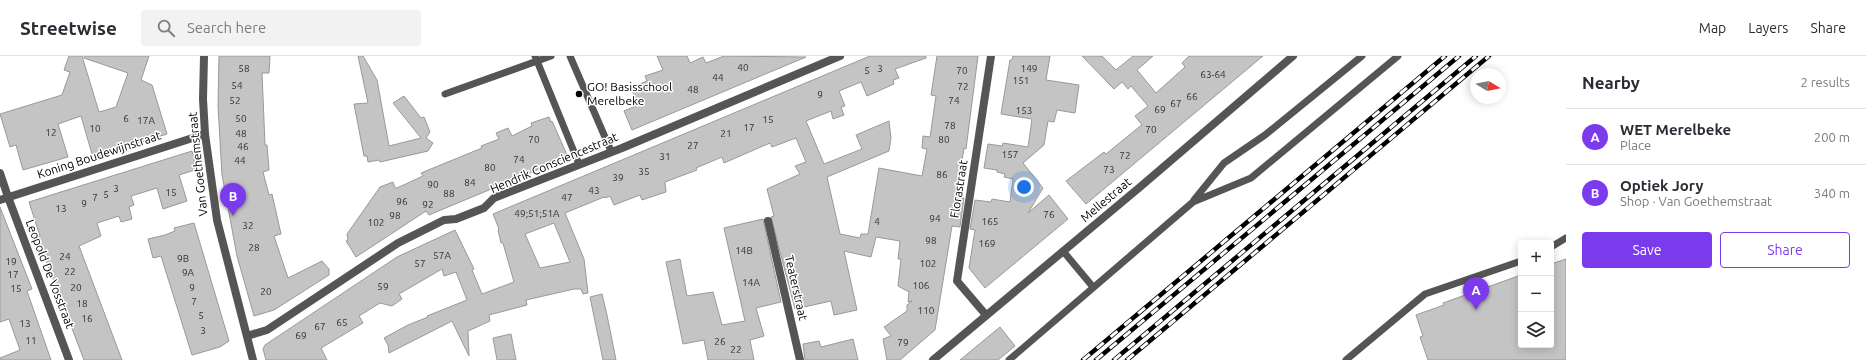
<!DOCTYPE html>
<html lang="en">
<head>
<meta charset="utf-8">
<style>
  :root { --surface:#fff; --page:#f2f2f3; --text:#2b2b33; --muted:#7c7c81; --line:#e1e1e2; --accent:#7c3aed }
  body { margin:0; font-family:Ubuntu,sans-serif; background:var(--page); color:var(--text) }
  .controls { position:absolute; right:12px; bottom:12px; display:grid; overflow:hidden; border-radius:4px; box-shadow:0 2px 10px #0003 }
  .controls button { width:36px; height:36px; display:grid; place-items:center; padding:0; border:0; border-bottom:1px solid var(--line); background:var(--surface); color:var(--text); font:20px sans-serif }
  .compass { position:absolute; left:1470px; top:12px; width:36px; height:36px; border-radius:50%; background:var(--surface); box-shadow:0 2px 10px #0003; rotate:100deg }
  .you { position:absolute; left:1024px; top:131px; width:14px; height:14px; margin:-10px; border:3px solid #fff; border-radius:50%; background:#1a73e8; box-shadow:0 0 0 6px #1a73e833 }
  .badge { display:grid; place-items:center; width:26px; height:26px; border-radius:50%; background:var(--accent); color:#fff; font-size:13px; font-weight:700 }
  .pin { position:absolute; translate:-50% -33px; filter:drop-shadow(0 1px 2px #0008) }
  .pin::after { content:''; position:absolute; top:21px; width:14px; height:12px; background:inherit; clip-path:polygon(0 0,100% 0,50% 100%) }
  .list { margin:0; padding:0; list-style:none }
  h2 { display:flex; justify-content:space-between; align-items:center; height:52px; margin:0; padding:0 16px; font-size:17px }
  h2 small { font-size:13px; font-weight:400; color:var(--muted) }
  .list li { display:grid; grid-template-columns:26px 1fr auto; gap:12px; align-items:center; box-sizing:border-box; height:56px; padding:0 16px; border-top:1px solid var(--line) }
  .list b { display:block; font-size:15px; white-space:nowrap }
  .list p { margin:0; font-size:13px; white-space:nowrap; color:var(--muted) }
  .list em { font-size:13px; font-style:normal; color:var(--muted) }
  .actions { display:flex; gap:8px; padding:12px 16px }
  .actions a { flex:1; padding:9px 0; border:1px solid var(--accent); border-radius:4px; text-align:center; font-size:14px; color:var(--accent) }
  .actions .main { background:var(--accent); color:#fff }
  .icon { flex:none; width:22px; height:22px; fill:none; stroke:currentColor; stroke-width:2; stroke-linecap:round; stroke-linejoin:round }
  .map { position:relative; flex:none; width:1566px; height:304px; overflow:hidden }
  header { display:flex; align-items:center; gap:24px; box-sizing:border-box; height:56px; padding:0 20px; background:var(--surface); border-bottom:1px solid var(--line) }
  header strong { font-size:19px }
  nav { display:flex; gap:22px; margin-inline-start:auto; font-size:14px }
  .search { width:280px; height:36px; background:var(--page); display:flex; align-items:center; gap:10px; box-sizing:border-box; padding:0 14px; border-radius:4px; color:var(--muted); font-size:15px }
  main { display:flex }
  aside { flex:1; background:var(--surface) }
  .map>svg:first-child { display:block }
  .building { fill:#c4c4c4; stroke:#999; fill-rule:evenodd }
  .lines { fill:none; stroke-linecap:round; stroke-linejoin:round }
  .service { stroke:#555; stroke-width:7 }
  .minor { stroke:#555; stroke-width:8 }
  .tertiary { stroke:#555; stroke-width:8 }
  .rail-casing { stroke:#000; stroke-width:4.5 }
  .rail { stroke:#fff; stroke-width:3; stroke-dasharray:9; stroke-linecap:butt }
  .poi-dot { fill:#000; stroke:#fff; stroke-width:1.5 }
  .labels { text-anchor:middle; stroke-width:3; stroke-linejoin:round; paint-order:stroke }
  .number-label { font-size:10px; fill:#313131 }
  .poi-label { font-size:12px; fill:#000; stroke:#fff; text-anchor:start }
  .street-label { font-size:12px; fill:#000; stroke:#fff }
</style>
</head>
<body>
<header>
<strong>Streetwise</strong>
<div class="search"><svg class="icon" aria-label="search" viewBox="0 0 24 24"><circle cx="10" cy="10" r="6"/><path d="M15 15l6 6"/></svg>Search here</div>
<nav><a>Map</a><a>Layers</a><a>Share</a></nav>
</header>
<main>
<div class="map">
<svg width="1566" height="304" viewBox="0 0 1566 304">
  <rect width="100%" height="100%" fill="#fff"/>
  <path class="building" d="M69,0H82L99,56L116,51L128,17L84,2V0H149L141,24L152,29L167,78L98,100L96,96L92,98L81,60L58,68L68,101L23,114L16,89L10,91L0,58L62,39L70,16L64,14Z
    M219,0H270L269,17H262L265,89H267L269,114L263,116L269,139L272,138L281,178L274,180L288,222L322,205L329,213V219L274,254L254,260L237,200L222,119L218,50Z
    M358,0H363L377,24L389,90L421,82L393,47L404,40L421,62L424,61L430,76L426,82L433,87L428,95L380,106L379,104L368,106L367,100H364L354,48L368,47Z
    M657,0H687L690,7L703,1L706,7L724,0L806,1L632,74L624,55L638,49L631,32L647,25L645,20L663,14Z
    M870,0H926V2L895,13L899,22L893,24L894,28L867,40L861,26L839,35L845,50L841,51L844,59L833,63L831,55L806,65L824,108L862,93L856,79L889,65L891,82L889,95L827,121L840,178L860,182L861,178H868L879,112L922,120L927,93L922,92L923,80L930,81L936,40L931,39L937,0H978L966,93L964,92L956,141L964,142L960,171L952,170L935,274L900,304H887L883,283L891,280L884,271L907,255V249L912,245L908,246L909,236L898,230L901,203H898L900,185L876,181L871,201L844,195L857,254L834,259L831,245L795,253L771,161L774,160L767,133L800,118L795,110L806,106L796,82L772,91L770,87L724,107L722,101L696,112L697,114L665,126L666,136L642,144L640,139L614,149L610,140L605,142L604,141L565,157L584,203L588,237L583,238L581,233H574L526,244L527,249L489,259L490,265L468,275L469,300L452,265L389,297L388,289L384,282L408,269L428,261L427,260L467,244L456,216L444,220L442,213L399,238L402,243L392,250L380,247L359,260L363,267L321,292L327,304H266L263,293L265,289L397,201L455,174L474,213L472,214L482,238L514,226L503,187H501L498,174L499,173L493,158ZM554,167L570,206L540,212L525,178Z
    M1013,0H1050L1046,24L1079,29L1075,57L1057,54L1054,66L1048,65L1044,89L1023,107L1043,132L1028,157L1049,139L1068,163L985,232L969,212L975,174L970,173L975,144L991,146L992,143L1010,146L1013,123L1004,121L1005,118L997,116V114L984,112L988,88L1002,90L1003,87L1028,91L1032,63L1001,58L1010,4H1012Z
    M1082,0H1102L1116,14L1133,0H1153L1137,14L1156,37L1185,11L1182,7L1189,0H1263L1086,148L1066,125L1104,96L1106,98L1139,71L1142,69L1135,60L1148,50L1131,30L1128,33L1122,26L1114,33Z
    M549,61L551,66L552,65L568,101L429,159L426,155L356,201L346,185L348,184L347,178L380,131L393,126L395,132H397L423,120L421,117L482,92L481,90L499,83L496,77L508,72L512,80L532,70L531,67Z
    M192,95L198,113L179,119L187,145L163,153L157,132L131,140L134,149L129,151L132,163L121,166L119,160L97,167L101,180L79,190L122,304H84L37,181L40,180L29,146Z
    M0,151L32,233L27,235L51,304H0V302L20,294L9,263L0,266Z
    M763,163L781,246L756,252L764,280L750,284L754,304H708L704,284L683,288L666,206L680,203L687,240L713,236L722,269L745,265L724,172Z
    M194,167L229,285L220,291L192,299L161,200L153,202L148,183L165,179L175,175L174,172Z
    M1566,203V304H1428L1420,281L1423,280L1416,259L1444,249L1443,247L1521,219V289H1551V208Z
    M602,238L607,259L616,304H603L590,241Z
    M1000,271L1015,290L998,304H960Z
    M511,278L516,304H497L493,282Z
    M853,283L858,304H805L803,288L819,285L821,291Z"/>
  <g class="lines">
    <path class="service" d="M535,0L579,108
      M570,0L611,95
      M445,38L551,0
      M1194,144L1224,107L1265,79L1362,0
      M1551,191L1566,182
      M1063,195L1093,231
      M1009,304L1193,146L1251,122L1398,0
      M1346,304L1425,238L1521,205"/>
    <path class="minor" d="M204,0L203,43L205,78L217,164L253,304
      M0,117L8,141L69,304
      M0,144L205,78
      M768,165L800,304
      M986,259L957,225L991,0
      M247,280L267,274L398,187L444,164L456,163L484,152L494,142L622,92L840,0"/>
    <path class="tertiary" d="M933,304L1140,131L1293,0"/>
    <g class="rail-casing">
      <path id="rail" d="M1083,304L1445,0
        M1096,304L1459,0
        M1114,304L1476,0
        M1127,304L1489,0"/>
    </g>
    <use href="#rail" class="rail"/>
  </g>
  <circle class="poi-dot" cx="579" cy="38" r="4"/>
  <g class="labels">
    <g class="number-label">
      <text x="743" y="15">40</text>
      <text x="244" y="16">58</text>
      <text x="880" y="16">3</text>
      <text x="1029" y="16">149</text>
      <text x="867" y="18">5</text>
      <text x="962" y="18">70</text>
      <text x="1213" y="22">63-64</text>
      <text x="718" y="25">44</text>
      <text x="1021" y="28">151</text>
      <text x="237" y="33">54</text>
      <text x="963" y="34">72</text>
      <text x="693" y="37">48</text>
      <text x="820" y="42">9</text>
      <text x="1192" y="44">66</text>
      <text x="235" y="48">52</text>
      <text x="954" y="48">74</text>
      <text x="1176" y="51">67</text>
      <text x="1160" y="57">69</text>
      <text x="1024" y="58">153</text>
      <text x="126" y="66">6</text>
      <text x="241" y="66">50</text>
      <text x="768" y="67">15</text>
      <text x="146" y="68">17A</text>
      <text x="950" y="73">78</text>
      <text x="749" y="75">17</text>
      <text x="95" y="76">10</text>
      <text x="1151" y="77">70</text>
      <text x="51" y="80">12</text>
      <text x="241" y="81">48</text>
      <text x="726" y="81">21</text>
      <text x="534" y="87">70</text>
      <text x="944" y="87">80</text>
      <text x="693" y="93">27</text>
      <text x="243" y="94">46</text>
      <text x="1010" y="102">157</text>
      <text x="1125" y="103">72</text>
      <text x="665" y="104">31</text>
      <text x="519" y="107">74</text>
      <text x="240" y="108">44</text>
      <text x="490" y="115">80</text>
      <text x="1109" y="117">73</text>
      <text x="644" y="119">35</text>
      <text x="942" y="122">86</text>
      <text x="618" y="125">39</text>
      <text x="470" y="130">84</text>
      <text x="433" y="132">90</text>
      <text x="116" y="136">3</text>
      <text x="594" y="138">43</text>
      <text x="171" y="140">15</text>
      <text x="449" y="141">88</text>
      <text x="106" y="142">5</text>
      <text x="95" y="145">7</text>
      <text x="567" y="145">47</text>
      <text x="402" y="149">96</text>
      <text x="84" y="151">9</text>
      <text x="428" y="152">92</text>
      <text x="61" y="156">13</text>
      <text x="537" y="161">49;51;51A</text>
      <text x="1049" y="162">76</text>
      <text x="395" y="163">98</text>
      <text x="935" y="166">94</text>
      <text x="877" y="169">4</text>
      <text x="990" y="169">165</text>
      <text x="376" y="170">102</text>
      <text x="248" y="173">32</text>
      <text x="931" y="188">98</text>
      <text x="987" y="191">169</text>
      <text x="254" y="195">28</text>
      <text x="744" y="198">14B</text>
      <text x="442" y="203">57A</text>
      <text x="65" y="204">24</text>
      <text x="183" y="206">9B</text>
      <text x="11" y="209">19</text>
      <text x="420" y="211">57</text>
      <text x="928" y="211">102</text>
      <text x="70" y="219">22</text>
      <text x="188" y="220">9A</text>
      <text x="13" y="222">17</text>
      <text x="751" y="230">14A</text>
      <text x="921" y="233">106</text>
      <text x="383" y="234">59</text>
      <text x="76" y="235">20</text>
      <text x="192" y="235">9</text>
      <text x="16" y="236">15</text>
      <text x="266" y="239">20</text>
      <text x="194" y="249">7</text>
      <text x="82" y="251">18</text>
      <text x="926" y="258">110</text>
      <text x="201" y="263">5</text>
      <text x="87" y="266">16</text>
      <text x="342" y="270">65</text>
      <text x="25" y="271">13</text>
      <text x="320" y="274">67</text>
      <text x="203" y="278">3</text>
      <text x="301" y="283">69</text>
      <text x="31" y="288">11</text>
      <text x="720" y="289">26</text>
      <text x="903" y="290">79</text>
      <text x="736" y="297">22</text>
    </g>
    <g class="poi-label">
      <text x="587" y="35">GO! Basisschool<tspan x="587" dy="14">Merelbeke</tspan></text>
    </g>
    <g class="street-label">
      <text transform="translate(99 99) rotate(-18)" y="4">Koning Boudewijnstraat</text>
      <text transform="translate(554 107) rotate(-23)" y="4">Hendrik Consciencestraat</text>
      <text transform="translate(198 108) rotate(-96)" y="4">Van Goethemstraat</text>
      <text transform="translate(959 133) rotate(-81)" y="4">Florastraat</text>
      <text transform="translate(1106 144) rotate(-40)" y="4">Mellestraat</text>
      <text transform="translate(50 218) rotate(69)" y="4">Leopold De Vosstraat</text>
      <text transform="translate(796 232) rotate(77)" y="4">Teaterstraat</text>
    </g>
  </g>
</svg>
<div class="controls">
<button>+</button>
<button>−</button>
<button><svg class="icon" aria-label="layers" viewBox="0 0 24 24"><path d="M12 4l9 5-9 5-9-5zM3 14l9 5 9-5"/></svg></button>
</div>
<svg class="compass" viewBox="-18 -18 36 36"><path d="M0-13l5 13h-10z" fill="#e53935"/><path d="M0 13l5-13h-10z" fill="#7c7c81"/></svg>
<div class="you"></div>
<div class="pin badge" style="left:1476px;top:254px">A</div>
<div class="pin badge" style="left:233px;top:160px">B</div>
</div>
<aside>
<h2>Nearby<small>2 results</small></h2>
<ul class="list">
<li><span class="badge">A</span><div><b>WET Merelbeke</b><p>Place</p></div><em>200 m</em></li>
<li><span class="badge">B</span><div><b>Optiek Jory</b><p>Shop · Van Goethemstraat</p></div><em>340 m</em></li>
</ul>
<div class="actions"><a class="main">Save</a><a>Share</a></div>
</aside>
</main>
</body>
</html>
